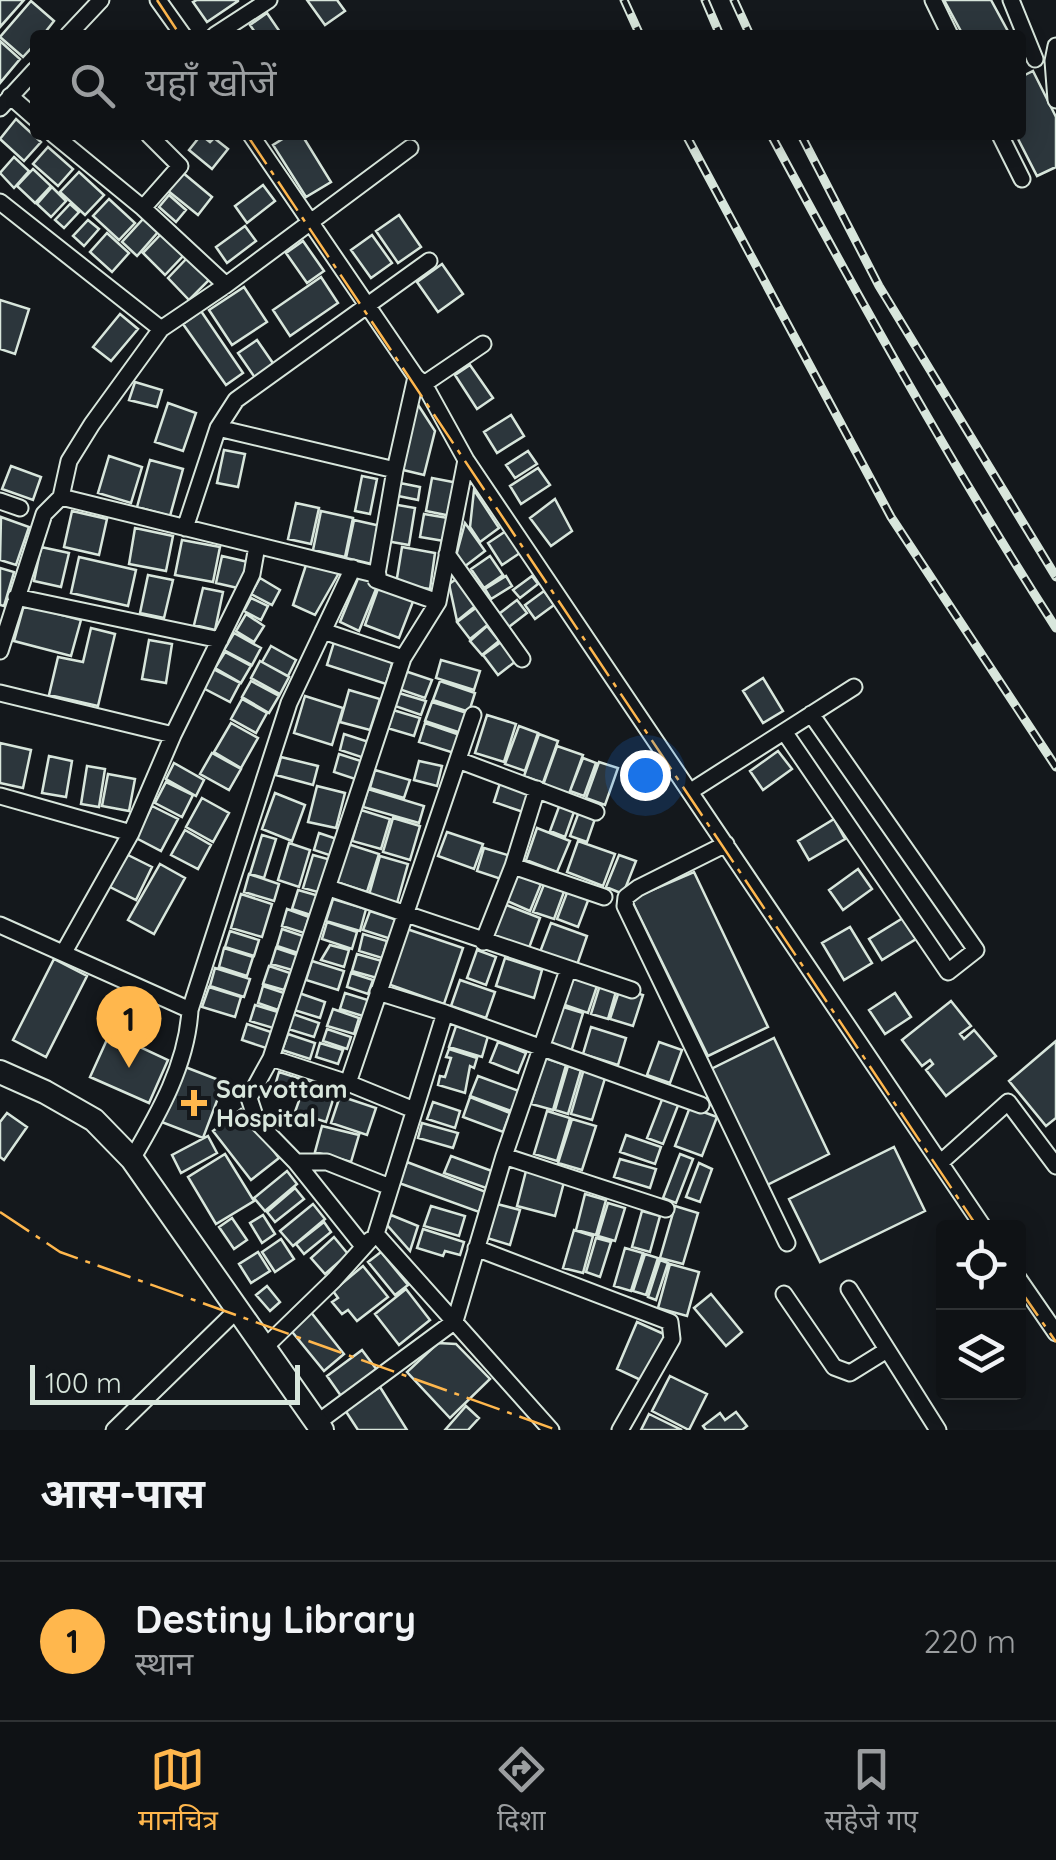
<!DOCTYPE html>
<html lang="hi">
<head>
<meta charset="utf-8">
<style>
  :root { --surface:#0f1215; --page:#181b1e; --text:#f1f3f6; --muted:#9b9ea0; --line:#2f3234; --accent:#ffb74d }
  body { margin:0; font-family:Quicksand,"Noto Sans Devanagari",sans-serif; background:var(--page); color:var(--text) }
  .controls { position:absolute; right:30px; bottom:30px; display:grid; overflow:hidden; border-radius:10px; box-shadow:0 5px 25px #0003 }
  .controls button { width:90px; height:90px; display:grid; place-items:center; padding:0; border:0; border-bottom:2px solid var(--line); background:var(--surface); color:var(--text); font:50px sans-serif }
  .scale { position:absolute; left:30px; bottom:25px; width:270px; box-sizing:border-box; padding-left:10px; border:5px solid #d8e6dc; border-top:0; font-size:28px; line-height:35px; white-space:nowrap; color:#d8e6dc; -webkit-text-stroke:8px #14181c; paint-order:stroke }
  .you { position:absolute; left:645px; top:775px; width:35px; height:35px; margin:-25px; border:8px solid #fff; border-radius:50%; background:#1a73e8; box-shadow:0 0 0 15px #1a73e833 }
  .badge { display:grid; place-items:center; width:65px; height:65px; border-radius:50%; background:var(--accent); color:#111; font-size:32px; font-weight:700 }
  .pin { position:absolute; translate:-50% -82px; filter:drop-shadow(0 2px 5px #0008) }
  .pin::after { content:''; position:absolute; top:52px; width:35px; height:30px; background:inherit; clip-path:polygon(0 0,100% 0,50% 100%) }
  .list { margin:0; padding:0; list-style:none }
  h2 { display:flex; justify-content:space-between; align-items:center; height:130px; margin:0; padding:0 40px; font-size:42px }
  h2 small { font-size:32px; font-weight:400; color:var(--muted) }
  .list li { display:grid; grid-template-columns:65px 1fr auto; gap:30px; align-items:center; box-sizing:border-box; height:160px; padding:0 40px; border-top:2px solid var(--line) }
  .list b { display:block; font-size:38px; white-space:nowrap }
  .list p { margin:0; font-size:32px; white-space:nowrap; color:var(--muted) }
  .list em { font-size:32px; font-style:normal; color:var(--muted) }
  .icon { flex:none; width:55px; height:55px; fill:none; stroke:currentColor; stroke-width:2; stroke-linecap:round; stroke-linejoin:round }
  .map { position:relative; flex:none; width:1056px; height:1430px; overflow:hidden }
  .search { position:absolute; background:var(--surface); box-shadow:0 5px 25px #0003; left:30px; right:30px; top:30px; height:110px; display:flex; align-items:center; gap:25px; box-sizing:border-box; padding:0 35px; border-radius:10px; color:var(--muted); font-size:38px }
  .sheet { height:290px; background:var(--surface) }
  nav { display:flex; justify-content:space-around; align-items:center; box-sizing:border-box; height:140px; border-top:2px solid var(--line); background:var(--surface); font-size:28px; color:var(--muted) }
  nav a { display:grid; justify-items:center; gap:5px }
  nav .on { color:var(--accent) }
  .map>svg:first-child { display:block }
  .building { fill:#2c363c; stroke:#d8e6dc; stroke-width:2.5 }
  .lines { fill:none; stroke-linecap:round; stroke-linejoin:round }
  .street-casing { stroke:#d8e6dc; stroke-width:19 }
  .secondary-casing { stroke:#d8e6dc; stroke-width:26 }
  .street { stroke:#14181c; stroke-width:15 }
  .secondary { stroke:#14181c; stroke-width:22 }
  .rail-casing { stroke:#d8e6dc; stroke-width:9 }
  .rail { stroke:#14181c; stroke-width:5; stroke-dasharray:15; stroke-linecap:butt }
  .power { stroke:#ffb74d; stroke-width:2.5; stroke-dasharray:35 8 5 8; stroke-linecap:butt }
  .poi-dot { fill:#ffb74d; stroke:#14181c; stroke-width:4 }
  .labels { text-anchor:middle; stroke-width:8; stroke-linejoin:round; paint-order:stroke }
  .poi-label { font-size:25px; font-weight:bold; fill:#d8e6dc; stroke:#14181c; text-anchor:start }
</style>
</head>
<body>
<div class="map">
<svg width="1056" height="1430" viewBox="0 0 1056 1430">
  <rect width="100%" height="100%" fill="#14181c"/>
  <path class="building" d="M0,0H24L0,27Z
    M197,0H238V1L207,22L193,2Z
    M307,0H337L345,11L325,25Z
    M944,0H991L1010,35H963Z
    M31,1L54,21L43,35H35V44L23,57L0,37Z
    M267,13L282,35H257L250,25Z
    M0,41L20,59L0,83Z
    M1033,71L1056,117V167L1037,176L1016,135H1021V77Z
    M16,119L41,142L24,161L0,139Z
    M201,135L210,142L214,138L228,149L212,169L189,150Z
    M289,135H302L331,182L306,197L273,145Z
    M48,147L73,169L58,186L33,164Z
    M14,157L29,171L14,188L0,173Z
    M33,169L51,186L35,203L17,186Z
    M79,172L104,195L85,215L60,192Z
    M182,172L212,197L198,215L167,190Z
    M263,185L275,201L247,223L235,206Z
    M52,187L66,201L51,217L37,204Z
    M169,195L186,210L176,222L159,207Z
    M109,199L135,223L119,240L93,216Z
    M70,204L79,212L64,228L55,220Z
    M399,215L421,247L398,263L376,231Z
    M143,219L158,232L137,256L122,242Z
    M88,220L99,229L84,246L73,236Z
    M245,226L256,241L227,263L216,247Z
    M163,232L185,254L165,275L143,253Z
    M107,233L129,253L112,272L90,252Z
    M372,235L392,263L371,278L351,250Z
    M303,241L324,271L307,283L286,253Z
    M189,256L211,278L189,300L168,278Z
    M442,264L463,294L438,312L417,282Z
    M321,277L338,303L290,336L273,310Z
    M244,287L267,322L232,345L209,310Z
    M0,300L29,309L15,354L0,349Z
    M201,311L243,373L226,385L183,324Z
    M120,314L138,329L111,361L93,347Z
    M257,340L277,369L258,382L238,353Z
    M470,365L493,398L477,409L455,375Z
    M135,382L162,390L157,407L129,400Z
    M415,400L435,431L424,475L399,469Z
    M168,403L196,413L183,451L155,442Z
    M511,415L524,436L497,453L484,432Z
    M224,450L245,454L238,487L217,483Z
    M528,451L537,464L515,478L506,465Z
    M109,456L142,467L131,503L98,493Z
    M150,460L183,469L170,516L137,507Z
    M11,466L41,477L33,500L2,489Z
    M538,468L550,485L521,504L510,486Z
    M362,476L377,479L370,514L355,511Z
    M432,478L458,483L451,516L426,511Z
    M400,483L420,487L418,500L398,496Z
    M474,490L499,528L480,542L470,527Z
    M555,499L572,531L551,546L530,518Z
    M296,503L319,508L311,544L288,539Z
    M392,504L415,508L409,545L386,541Z
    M72,511L107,519L99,555L64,547Z
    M321,511L353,518L345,557L313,550Z
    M424,514L448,518L444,541L420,537Z
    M1,517L29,527L16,565L0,560Z
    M354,520L385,527L376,565L346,558Z
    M465,523L485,551L464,567L456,556Z
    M135,528L173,536L166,571L129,564Z
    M506,531L520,553L502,565L488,543Z
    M182,540L220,547L213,582L175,575Z
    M41,547L69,553L61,587L34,581Z
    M402,547L435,553L430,589L396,584Z
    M222,556L248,562L242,589L216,583Z
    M490,556L503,575L484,588L471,569Z
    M79,557L136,570L128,606L71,593Z
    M306,565L340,571L315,615L293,605Z
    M0,568L14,572L4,606L0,605Z
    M148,575L173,580L164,618L140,613Z
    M359,576L378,584L359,631L340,622Z
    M506,576L512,586L491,599L485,589Z
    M532,576L538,584L520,598L513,590Z
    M260,578L280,590L272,605L251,594Z
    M458,578L479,603L457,621L449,584Z
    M379,586L414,599L399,638L365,625Z
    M203,588L223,592L215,630L194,625Z
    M544,591L554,605L535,619L525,605Z
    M251,598L268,606L261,620L244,611Z
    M517,600L527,613L505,630L495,617Z
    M24,605L81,620L71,656L14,641Z
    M477,607L490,623L470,639L457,622Z
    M246,614L264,626L254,642L236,631Z
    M487,626L499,641L482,655L470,641Z
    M91,628L115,634L98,706L49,695L58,657L83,662Z
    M234,633L261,648L252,665L224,650Z
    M335,639L394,657L386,684L327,665Z
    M149,640L172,644L166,683L142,679Z
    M501,642L516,661L498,675L483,655Z
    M271,646L296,660L288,676L262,662Z
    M225,652L251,666L241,683L215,668Z
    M441,660L480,671L474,690L436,678Z
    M260,661L289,677L280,694L251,678Z
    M213,669L240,683L230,702L203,688Z
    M405,671L432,680L425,698L399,689Z
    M763,678L783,711L763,723L743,691Z
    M251,681L279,696L269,713L242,697Z
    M440,681L475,693L469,712L433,700Z
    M349,690L380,699L370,730L340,722Z
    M399,693L426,701L421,715L395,706Z
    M305,696L343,708L332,745L294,733Z
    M242,699L267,713L256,733L231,719Z
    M432,702L467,713L461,733L425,721Z
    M393,710L420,718L414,736L387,728Z
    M487,715L516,724L504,762L475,753Z
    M231,723L258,738L241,768L214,752Z
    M425,723L460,735L454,753L419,742Z
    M519,726L538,733L525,771L505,764Z
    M344,734L372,743L367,759L340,750Z
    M539,734L558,741L543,783L524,776Z
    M0,743L31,750L23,788L0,783Z
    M557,746L583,755L569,794L543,785Z
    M778,751L792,769L763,790L750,771Z
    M212,753L241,769L229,790L200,774Z
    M339,754L367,763L361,781L334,772Z
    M49,756L72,761L66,797L42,793Z
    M281,757L318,766L313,785L276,775Z
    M583,758L596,763L584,796L570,791Z
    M419,761L442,766L437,786L414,780Z
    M599,762L618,768L605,805L586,798Z
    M174,763L204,780L196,796L166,779Z
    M87,766L105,769L99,807L81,804Z
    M375,770L410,780L404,798L370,788Z
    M108,774L135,779L129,811L102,806Z
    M166,782L193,795L182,817L155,803Z
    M500,783L529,793L523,812L494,802Z
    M317,786L345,793L336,828L308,822Z
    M368,789L424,806L419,823L363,807Z
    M275,793L305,805L292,841L262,829Z
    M202,798L229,813L213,842L186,827Z
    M560,804L575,809L565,837L550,831Z
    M152,806L178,819L161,851L136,838Z
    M580,809L596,816L587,842L570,836Z
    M361,810L390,819L381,849L352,841Z
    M393,818L420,826L410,860L383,852Z
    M834,819L845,839L809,860L798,841Z
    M537,828L570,841L557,872L526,860Z
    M185,830L211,845L198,869L171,855Z
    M447,832L483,844L474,869L438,856Z
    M319,833L343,841L338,858L314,850Z
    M262,835L276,839L264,878L250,874Z
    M578,841L615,854L603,886L567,872Z
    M289,843L310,850L299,887L278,880Z
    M348,844L379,854L367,892L336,882Z
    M484,848L511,856L504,880L477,871Z
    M124,853L152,867L136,900L108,886Z
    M313,855L335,861L325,894L303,888Z
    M619,855L636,861L623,894L606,887Z
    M380,856L408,864L397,903L369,895Z
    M160,864L185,878L154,934L128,920Z
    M858,869L872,889L843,910L829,890Z
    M694,872L768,1027L708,1056L631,899Z
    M249,874L279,884L274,901L244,892Z
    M518,874L541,884L530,911L507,901Z
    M545,882L565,889L554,919L533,912Z
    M298,890L323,897L317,917L292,909Z
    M568,890L589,898L578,927L557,919Z
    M241,894L272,904L262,937L231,928Z
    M333,899L366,909L360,931L326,921Z
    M501,903L540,918L529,948L489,934Z
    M287,909L309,917L304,933L282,926Z
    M370,911L397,920L391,939L363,930Z
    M903,918L916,939L882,960L869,939Z
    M327,922L357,932L352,949L322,939Z
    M551,923L587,936L577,965L540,952Z
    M850,927L872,963L844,980L822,943Z
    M404,928L463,948L444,1004L385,983Z
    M282,929L303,936L298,953L277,946Z
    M230,931L259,940L254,956L225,947Z
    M363,934L387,941L382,958L359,951Z
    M330,945L349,950L344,967L321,960Z
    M224,948L253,957L247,976L219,967Z
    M276,948L297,955L292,970L271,964Z
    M477,950L496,957L486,985L467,978Z
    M357,954L382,961L377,978L352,971Z
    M505,958L542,970L534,998L496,986Z
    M54,959L87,976L46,1057L13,1040Z
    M312,961L344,971L338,990L306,980Z
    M269,966L290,973L284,990L263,984Z
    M215,968L250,979L244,997L210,986Z
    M351,973L373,980L368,994L347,987Z
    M572,974L598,983L588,1013L562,1004Z
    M460,980L495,992L486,1018L451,1006Z
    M601,982L617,988L608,1019L591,1014Z
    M263,986L284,993L278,1010L258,1003Z
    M209,987L241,997L235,1017L202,1007Z
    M620,988L643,995L633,1026L610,1019Z
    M299,993L325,1002L320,1018L294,1010Z
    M345,993L371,1001L366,1017L340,1009Z
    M895,993L911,1017L885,1034L869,1010Z
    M951,1001L971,1026L960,1034L964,1039L974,1030L996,1056L946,1096L926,1070L933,1064L930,1060L922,1066L902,1040Z
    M255,1005L278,1012L273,1028L250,1021Z
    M560,1006L583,1013L571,1052L549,1045Z
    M333,1009L359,1018L354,1034L327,1026Z
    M293,1014L319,1023L314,1037L288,1029Z
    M247,1024L274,1033L269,1049L242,1040Z
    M456,1026L488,1036L482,1057L449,1047Z
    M591,1027L626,1038L618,1065L583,1054Z
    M327,1029L351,1037L347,1049L323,1041Z
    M110,1033L168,1060L149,1103L90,1077Z
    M288,1034L315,1043L310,1059L282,1050Z
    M774,1038L829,1154L763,1187L707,1071Z
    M1056,1041V1118L1046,1126L1009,1081Z
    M498,1042L526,1053L518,1073L490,1062Z
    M659,1042L682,1050L670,1083L647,1075Z
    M320,1043L343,1050L338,1064L316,1057Z
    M449,1049L477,1058L474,1068L470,1066L465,1093L438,1085L440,1076L445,1077L451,1058L446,1057Z
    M545,1058L566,1065L553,1110L531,1104Z
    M180,1065L224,1082L203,1138L159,1121Z
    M568,1066L581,1070L568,1114L555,1110Z
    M584,1069L606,1075L592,1120L571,1114Z
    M279,1072L336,1090L326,1122L295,1112L300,1098L274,1089Z
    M478,1076L519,1091L511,1111L470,1096Z
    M340,1096L376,1108L367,1135L331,1123Z
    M470,1097L510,1113L503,1132L463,1117Z
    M663,1097L679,1103L663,1144L647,1138Z
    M433,1102L460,1111L455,1128L427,1119Z
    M690,1107L717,1117L702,1156L675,1146Z
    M241,1109L279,1158L251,1180L213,1131Z
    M547,1111L570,1118L557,1161L534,1154Z
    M7,1113L27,1127L4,1160L0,1157V1122Z
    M572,1119L596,1126L582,1170L558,1163Z
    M422,1123L458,1133L453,1148L418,1138Z
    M322,1126L359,1135L351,1162L315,1152Z
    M626,1135L661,1147L655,1164L620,1152Z
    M208,1136L217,1153L181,1173L172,1155Z
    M894,1147L925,1211L820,1262L789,1199Z
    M225,1154L254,1201L216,1224L188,1177Z
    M680,1154L693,1159L676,1203L663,1198Z
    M451,1156L492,1171L486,1188L444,1173Z
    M620,1159L656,1169L650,1188L614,1177Z
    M407,1162L486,1192L479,1212L399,1183Z
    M699,1163L712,1169L700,1202L686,1197Z
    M287,1171L297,1184L265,1211L254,1198Z
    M526,1171L564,1182L555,1216L517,1206Z
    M295,1188L304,1199L275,1222L267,1212Z
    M585,1194L606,1200L596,1235L576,1230Z
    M608,1203L625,1208L615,1241L598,1236Z
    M313,1204L325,1219L293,1246L280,1231Z
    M497,1204L520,1210L510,1245L487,1238Z
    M431,1206L465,1216L459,1236L424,1226Z
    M675,1206L698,1213L683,1264L660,1258Z
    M642,1211L660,1216L650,1252L632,1247Z
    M263,1215L275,1234L262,1243L250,1223Z
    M391,1215L418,1226L410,1251L387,1225Z
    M232,1218L247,1240L234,1249L219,1227Z
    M324,1222L331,1232L304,1254L296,1244Z
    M423,1229L464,1242L460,1255L445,1251L443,1256L417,1248Z
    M574,1230L593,1236L583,1273L563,1268Z
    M334,1237L348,1254L325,1274L311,1258Z
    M596,1238L611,1242L600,1277L586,1272Z
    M281,1239L294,1259L275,1272L262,1252Z
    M625,1248L643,1253L631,1291L614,1286Z
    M258,1252L270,1271L251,1283L239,1264Z
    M381,1252L408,1285L395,1295L368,1262Z
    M645,1254L658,1258L646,1295L633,1291Z
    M660,1260L668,1263L656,1300L648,1297Z
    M670,1264L699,1272L687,1316L658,1308Z
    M363,1266L388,1297L357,1321L348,1310L342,1314L332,1302L338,1298L333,1291Z
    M267,1286L280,1302L270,1311L256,1295Z
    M406,1289L430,1320L399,1345L375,1314Z
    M711,1294L742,1332L726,1346L694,1308Z
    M310,1311L344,1354L324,1371L289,1328Z
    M637,1322L666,1335L645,1382L617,1369Z
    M438,1343L456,1344L490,1379L450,1418L407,1372Z
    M362,1350L377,1370L341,1396L327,1376Z
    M670,1376L707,1394L689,1430L652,1411Z
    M380,1387L407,1430H358L345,1410Z
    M466,1406L479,1418L468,1430H445Z
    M736,1412L747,1426L742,1430H706L703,1426L720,1413L725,1420Z
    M649,1414L682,1430H641Z"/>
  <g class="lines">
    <g class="street-casing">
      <path id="street" d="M158,0L183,35
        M933,0L950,35
        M1011,0L1035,59
        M68,35L101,0
        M215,35L269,0
        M1056,46L1053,61L1056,100
        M10,96L35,118
        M0,108L35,70
        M54,135L143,208L226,285
        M251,135L416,377L424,384L466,460L984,1228
        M1000,135L1022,179
        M0,202L161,329
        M143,208L180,166L149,135
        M416,377L395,470L376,580L438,602
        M424,384L483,344
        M218,428L395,470
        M61,497L69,461L92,424L161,329L226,285L410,148
        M0,501L20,508
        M185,528L218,428L236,400L429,261
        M447,554L522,659
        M16,597L220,640
        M323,631L403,658
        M0,651L44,514L61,497L378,575
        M0,693L173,735
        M785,733L948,972L976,950L811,714
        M458,760L596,812
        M691,791L854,687
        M0,796L131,833
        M726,844L638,888L626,897L625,906L787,1243
        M513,866L537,789
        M329,888L632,990
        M0,925L190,1010
        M483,942L513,866L604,897
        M64,952L131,833L173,735L252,574L257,546
        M378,992L445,1013L701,1105
        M445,1013L376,1234L551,1430
        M271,1058L348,1083L414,1110
        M348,1083L473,715
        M504,1156L666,1209
        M132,1159C159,1113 187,1064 190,1010L289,703L353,568
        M296,1162H327L390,1187
        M940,1163L1008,1102L1056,1166
        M363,1246L296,1162L257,1122L249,1098L271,1058L403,658L438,602L466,460
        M476,1248L670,1322L672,1339L620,1430
        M1018,1278L1056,1333
        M849,1289L938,1430
        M784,1294L834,1367L850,1373L887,1350
        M265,1347L334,1280L370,1240
        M317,1423L455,1321L504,1156L568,970
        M114,1430L237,1310"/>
    </g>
    <g class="secondary-casing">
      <path id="secondary" d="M0,1072L45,1092L94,1120L132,1159L322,1430"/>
    </g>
    <use href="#street" class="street"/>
    <use href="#secondary" class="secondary"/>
    <g class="rail-casing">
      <path id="rail" d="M624,0L640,35
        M705,0L720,35
        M734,0L750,35
        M686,135L891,517L1056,767
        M771,135C861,302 953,468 1056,628
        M801,135L879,286L1056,577"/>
    </g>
    <use href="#rail" class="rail"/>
    <path class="power" d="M157,0L180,35
      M247,135L978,1228
      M0,1212L60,1252L557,1430
      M1018,1287L1056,1342"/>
  </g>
  <path class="poi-dot" d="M189 1088h10v10h10v10h-10v10h-10v-10h-10v-10h10z"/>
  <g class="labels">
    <g class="poi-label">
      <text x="216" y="1098">Sarvottam<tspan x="216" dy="29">Hospital</tspan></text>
    </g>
  </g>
</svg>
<div class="controls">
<button><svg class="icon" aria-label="locate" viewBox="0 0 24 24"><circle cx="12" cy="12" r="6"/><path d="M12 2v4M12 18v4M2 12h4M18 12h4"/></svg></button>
<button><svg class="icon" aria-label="layers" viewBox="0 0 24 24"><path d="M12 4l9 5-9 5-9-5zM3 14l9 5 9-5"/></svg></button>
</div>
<div class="scale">100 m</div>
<div class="you"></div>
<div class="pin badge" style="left:129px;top:1068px">1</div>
<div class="search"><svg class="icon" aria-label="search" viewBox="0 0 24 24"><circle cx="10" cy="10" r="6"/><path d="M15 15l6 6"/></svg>यहाँ खोजें</div>
</div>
<section class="sheet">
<h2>आस-पास<small></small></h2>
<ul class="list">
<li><span class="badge">1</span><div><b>Destiny Library</b><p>स्थान</p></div><em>220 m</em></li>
</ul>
</section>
<nav>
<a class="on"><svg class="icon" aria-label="map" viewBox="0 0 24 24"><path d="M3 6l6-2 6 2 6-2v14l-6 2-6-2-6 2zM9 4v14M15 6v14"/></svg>मानचित्र</a>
<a><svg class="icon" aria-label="directions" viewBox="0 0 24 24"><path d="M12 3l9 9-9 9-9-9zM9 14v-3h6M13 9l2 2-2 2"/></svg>दिशा</a>
<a><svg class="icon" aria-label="saved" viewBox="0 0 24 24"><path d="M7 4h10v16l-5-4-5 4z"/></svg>सहेजे गए</a>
</nav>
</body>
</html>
